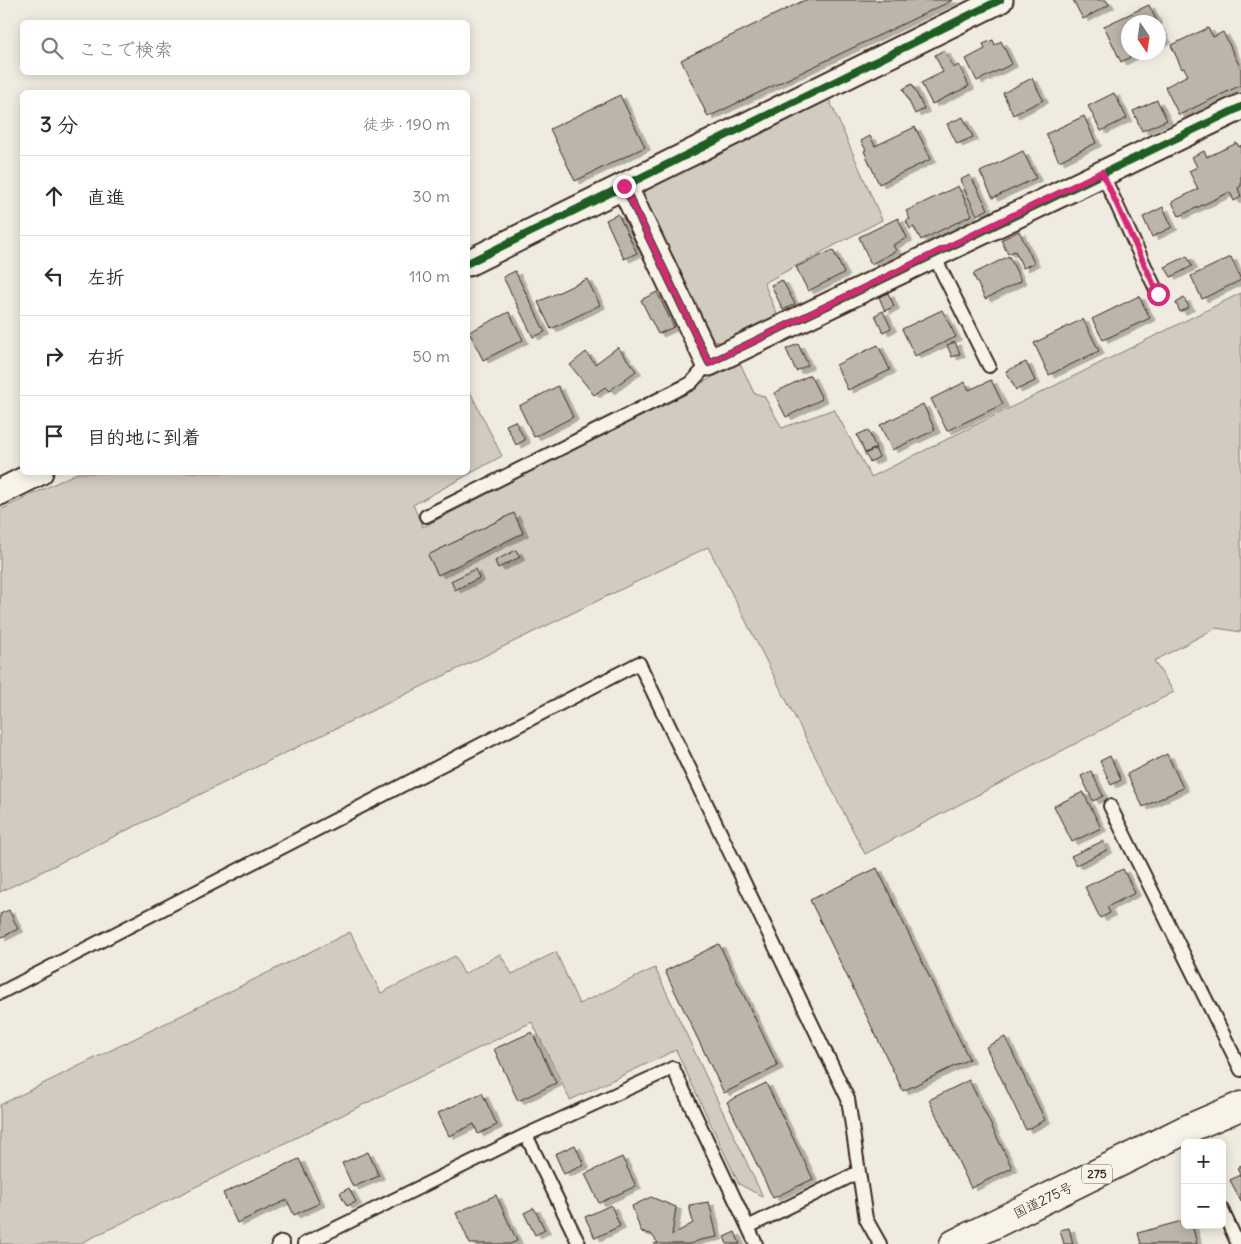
<!DOCTYPE html>
<html lang="ja">
<head>
<meta charset="utf-8">
<style>
  :root { --surface:#fff; --page:#f7f7f7; --text:#2b2b33; --muted:#7c7c81; --line:#e1e1e2 }
  body { margin:0; font-family:Delius,"Klee One",sans-serif; background:var(--page); color:var(--text) }
  .controls { position:absolute; right:15px; bottom:15px; display:grid; overflow:hidden; border-radius:8px; box-shadow:0 2px 12px #0003 }
  .controls button { width:45px; height:45px; display:grid; place-items:center; padding:0; border:0; border-bottom:1px solid var(--line); background:var(--surface); color:var(--text); font:25px sans-serif }
  .compass { position:absolute; left:1121px; top:15px; width:45px; height:45px; border-radius:50%; background:var(--surface); box-shadow:0 2px 12px #0003; rotate:167deg }
  .stop { position:absolute; width:15px; height:15px; margin:-11px; border:4px solid #db2777; border-radius:50%; background:#fff }
  .stop.end { background:#db2777; border-color:#fff; box-shadow:0 1px 5px #0008 }
  .list { margin:0; padding:0; list-style:none }
  h2 { display:flex; justify-content:space-between; align-items:center; height:65px; margin:0; padding:0 20px; font-size:21px }
  h2 small { font-size:16px; font-weight:400; color:var(--muted) }
  .list li { display:grid; grid-template-columns:32px 1fr auto; gap:15px; align-items:center; box-sizing:border-box; height:80px; padding:0 20px; border-top:1px solid var(--line) }
  .list b { display:block; font-size:19px; white-space:nowrap }
  .list em { font-size:16px; font-style:normal; color:var(--muted) }
  .icon { flex:none; width:28px; height:28px; fill:none; stroke:currentColor; stroke-width:2; stroke-linecap:round; stroke-linejoin:round }
  .map { position:relative; flex:none; width:1241px; height:1244px; overflow:hidden }
  .search { position:absolute; background:var(--surface); box-shadow:0 2px 12px #0003; left:20px; top:20px; width:450px; height:55px; display:flex; align-items:center; gap:12px; box-sizing:border-box; padding:0 18px; border-radius:8px; color:var(--muted); font-size:19px }
  .panel { position:absolute; background:var(--surface); box-shadow:0 2px 12px #0003; left:20px; top:90px; width:450px; height:385px; border-radius:8px }
  .map>svg:first-child { display:block }
  .green { fill:#d1cbc0; stroke:#867a6f }
  .building { fill:#bdb5aa; stroke:#3b2a1e; filter:url(#shadow) }
  .lines { fill:none; stroke-linecap:round; stroke-linejoin:round }
  .lane-casing { stroke:#3b2a1e; stroke-width:16 }
  .street-casing { stroke:#3b2a1e; stroke-width:29 }
  .highway-casing { stroke:#3b2a1e; stroke-width:31 }
  .lane { stroke:#f7f3e8; stroke-width:12 }
  .street { stroke:#f7f3e8; stroke-width:25 }
  .highway { stroke:#f7f3e8; stroke-width:28 }
  .cycleway-casing { stroke:#f7f3e8; stroke-width:11 }
  .cycleway { stroke:#1b5e20; stroke-width:8 }
  .route { stroke:#db2777; stroke-width:6 }
  .labels { text-anchor:middle; stroke-width:4; stroke-linejoin:round; paint-order:stroke }
  .shield { fill:#f7f3e8; stroke:#73665b; stroke-width:1 }
  .shield-label { font-size:12px; font-weight:bold; fill:#3b2a1e }
  .street-label { font-size:14px; fill:#3b2a1e; stroke:#f7f3e8 }
</style>
</head>
<body>
<div class="map">
<svg width="1241" height="1244" viewBox="0 0 1241 1244">
  <defs>
    <filter id="shadow"><feDropShadow dx="5.5" dy="3" stdDeviation="0" flood-color="#0004"/></filter>
  </defs>
  <rect width="100%" height="100%" fill="#efebe0"/>
  <filter id="ink" filterUnits="userSpaceOnUse"><feTurbulence type="fractalNoise" baseFrequency=".02" numOctaves="2"/><feDisplacementMap in="SourceGraphic" scale="10" xChannelSelector="R" yChannelSelector="G"/><feConvolveMatrix kernelMatrix="1 2 1 2 8 2 1 2 1" color-interpolation-filters="sRGB"/></filter>
  <g filter="url(#ink)">
    <path class="green" d="M829,99L882,220L764,283L779,319L731,346L705,338L641,199L644,185Z
      M1241,293V632L1216,628L1154,661L1174,692L865,854L708,547L0,892V510L77,473L468,472V388L502,456L413,505L423,527L740,363L754,393L764,396L782,428L834,409L871,477Z
      M350,932L381,993L455,956L464,974L500,954L512,974L556,952L579,1004L655,968L763,1197L739,1184L676,1050L570,1100L532,1022L79,1244H0V1105Z"/>
    <path class="building" d="M805,0H953L708,117L681,60Z
      M1073,0H1106L1109,5L1083,19Z
      M1149,5L1157,22H1128V52H1140L1121,62L1104,26Z
      M1158,25L1166,40L1158,43Z
      M1208,28L1213,37L1223,32L1241,69V85L1179,115L1165,87L1188,75L1184,68L1182,69L1171,45Z
      M993,40L995,45L1001,41L1012,64L977,81L966,59L985,49L983,44Z
      M944,50L953,68L959,65L969,86L932,104L921,83L943,72L935,55Z
      M1032,78L1043,100L1013,115L1003,93Z
      M912,84L924,109L915,114L903,89Z
      M1114,93L1127,118L1101,131L1088,106Z
      M620,95L645,147L575,181L550,129Z
      M1157,100L1167,120L1142,131L1133,111Z
      M1084,116L1096,143L1059,161L1046,134Z
      M963,117L973,137L957,144L947,124Z
      M915,127L931,159L879,184L864,151L866,150L861,141L870,136L875,146Z
      M1237,143L1239,147L1241,145V186L1238,188L1241,197L1234,201L1230,192L1179,216L1172,202L1198,189L1189,171L1197,167L1192,157L1204,151L1207,157Z
      M1023,151L1036,178L993,198L980,172Z
      M970,175L988,209L977,215L960,180Z
      M958,186L972,215L921,240L914,227L910,229L906,221L910,219L906,211Z
      M1163,207L1172,227L1152,237L1143,217Z
      M618,214L637,253L624,259L606,220Z
      M898,218L907,238L893,245L896,251L871,264L859,237Z
      M1019,231L1034,263L1023,268L1015,251L1008,254L1001,240Z
      M833,250L844,273L808,291L796,267Z
      M1009,256L1021,281L985,299L973,274Z
      M1187,256L1192,266L1171,277L1165,267Z
      M1231,257L1241,280L1202,299L1191,276Z
      M515,271L545,332L533,337L503,277Z
      M587,279L600,305L551,329L538,302Z
      M782,280L795,304L783,310L771,285Z
      M657,292L674,327L658,334L641,300Z
      M888,293L894,306L885,311L879,297Z
      M1139,296L1150,318L1103,340L1092,319Z
      M1184,298L1189,307L1180,312L1176,303Z
      M942,310L956,337L915,356L902,329Z
      M883,311L891,328L883,332L875,315Z
      M509,312L523,340L483,360L469,332Z
      M1083,319L1099,351L1049,375L1034,343Z
      M955,342L960,354L952,357L947,345Z
      M798,344L808,365L796,371L786,349Z
      M878,345L890,370L848,390L836,365Z
      M618,347L636,371L609,391L605,387L594,395L570,365L586,352L595,364Z
      M1026,362L1035,381L1016,390L1006,371Z
      M810,375L822,399L786,417L774,393Z
      M991,380L1003,404L947,431L931,399L965,382L969,390Z
      M558,386L573,417L534,437L519,406Z
      M923,404L935,430L892,450L880,425Z
      M515,421L525,440L516,445L506,425Z
      M868,430L876,448L865,453L857,435Z
      M875,449L879,457L870,462L865,454Z
      M514,513L523,533L438,575L428,555Z
      M516,550L520,557L498,568L495,561Z
      M475,569L479,578L455,590L451,581Z
      M1167,754L1183,788L1143,807L1127,774Z
      M1110,756L1121,780L1111,785L1100,761Z
      M1091,771L1103,796L1093,801L1081,776Z
      M1083,792L1101,828L1072,842L1054,806Z
      M1103,841L1107,850L1076,865L1071,856Z
      M877,868L969,1059L903,1091L810,900Z
      M1123,869L1135,893L1107,907L1110,913L1100,918L1085,887Z
      M9,910L18,929L0,938V914Z
      M719,944L778,1066L724,1093L665,971Z
      M532,1032L556,1083L518,1101L494,1049Z
      M1005,1037L1045,1120L1026,1130L986,1047Z
      M969,1080L1012,1168L971,1188L929,1100Z
      M766,1083L813,1179L773,1198L727,1102Z
      M482,1093L497,1125L478,1134L474,1124L449,1136L438,1113Z
      M575,1145L584,1165L564,1174L555,1154Z
      M368,1152L379,1176L353,1187L342,1163Z
      M622,1157L636,1186L599,1203L585,1174Z
      M299,1159L320,1203L294,1215L287,1200L237,1223L223,1193Z
      M1241,1165V1201L1230,1180L1240,1175L1237,1168Z
      M349,1188L356,1202L347,1206L340,1193Z
      M496,1195L517,1241L510,1244H470L456,1213Z
      M651,1197L676,1207L672,1235L693,1223L689,1205L709,1202L717,1237L700,1240L690,1244H654L658,1243L651,1234L641,1232L632,1206Z
      M611,1205L620,1226L595,1238L585,1217Z
      M534,1208L545,1230L535,1235L524,1213Z
      M1185,1220V1225H1192L1197,1244H1141L1138,1233Z
      M1069,1228L1073,1244H1064L1060,1230Z
      M735,1232L740,1244H727L724,1237Z"/>
    <g class="lines">
      <g class="lane-casing">
        <path id="lane" d="M1102,173L1158,294
          M933,254L989,366
          M426,516L691,383L709,363
          M1110,806L1241,1070
          M0,993L639,663L848,1099L866,1219L880,1244
          M526,1135L673,1068L756,1244
          M1222,1210L1238,1244
          M748,1227L859,1172
          M278,1244L282,1242L283,1244
          M304,1244L526,1135L579,1244"/>
      </g>
      <g class="street-casing">
        <path id="street" d="M624,186L709,363L1241,107
          M468,263L1000,0
          M0,492L40,472"/>
      </g>
      <g class="highway-casing">
        <path id="highway" d="M954,1244L1185,1130L1241,1106"/>
      </g>
      <use href="#lane" class="lane"/>
      <use href="#street" class="street"/>
      <use href="#highway" class="highway"/>
      <g class="cycleway-casing">
        <path id="cycleway" d="M624,186L709,363L1241,107
          M468,263L1000,0"/>
      </g>
      <use href="#cycleway" class="cycleway"/>
    </g>
  </g>
  <g class="lines" filter="url(#ink)">
    <path class="route" d="M624,186L709,363L1102,172L1158,294"/>
  </g>
  <g class="labels">
    <rect class="shield" x="1082" y="1164.5" width="30" height="19" rx="4"/>
    <g class="shield-label">
      <text x="1097" y="1178">275</text>
    </g>
    <g class="street-label">
      <text transform="translate(1043 1200) rotate(-26)" y="5">国道275号</text>
    </g>
  </g>
</svg>
<div class="controls">
<button>+</button>
<button>−</button>
</div>
<svg class="compass" viewBox="-18 -18 36 36"><path d="M0-13l5 13h-10z" fill="#e53935"/><path d="M0 13l5-13h-10z" fill="#7c7c81"/></svg>
<div class="stop" style="left:1158px;top:294px"></div>
<div class="stop end" style="left:624px;top:186px"></div>
<div class="search"><svg class="icon" aria-label="search" viewBox="0 0 24 24"><circle cx="10" cy="10" r="6"/><path d="M15 15l6 6"/></svg>ここで検索</div>
<section class="panel">
<h2>3 分<small>徒歩 · 190 m</small></h2>
<ul class="list">
<li><svg class="icon" aria-label="ahead" viewBox="0 0 24 24"><path d="M12 20V5M6 11l6-6 6 6"/></svg><div><b>直進</b></div><em>30 m</em></li>
<li><svg class="icon" aria-label="left" viewBox="0 0 24 24"><path d="M17 20v-9H6M10 6l-5 5 5 5"/></svg><div><b>左折</b></div><em>110 m</em></li>
<li><svg class="icon" aria-label="right" viewBox="0 0 24 24"><path d="M7 20v-9h11M14 6l5 5-5 5"/></svg><div><b>右折</b></div><em>50 m</em></li>
<li><svg class="icon" aria-label="arrive" viewBox="0 0 24 24"><path d="M6 21V4h12l-3 4 3 4H6"/></svg><div><b>目的地に到着</b></div></li>
</ul>
</section>
</div>
</body>
</html>
